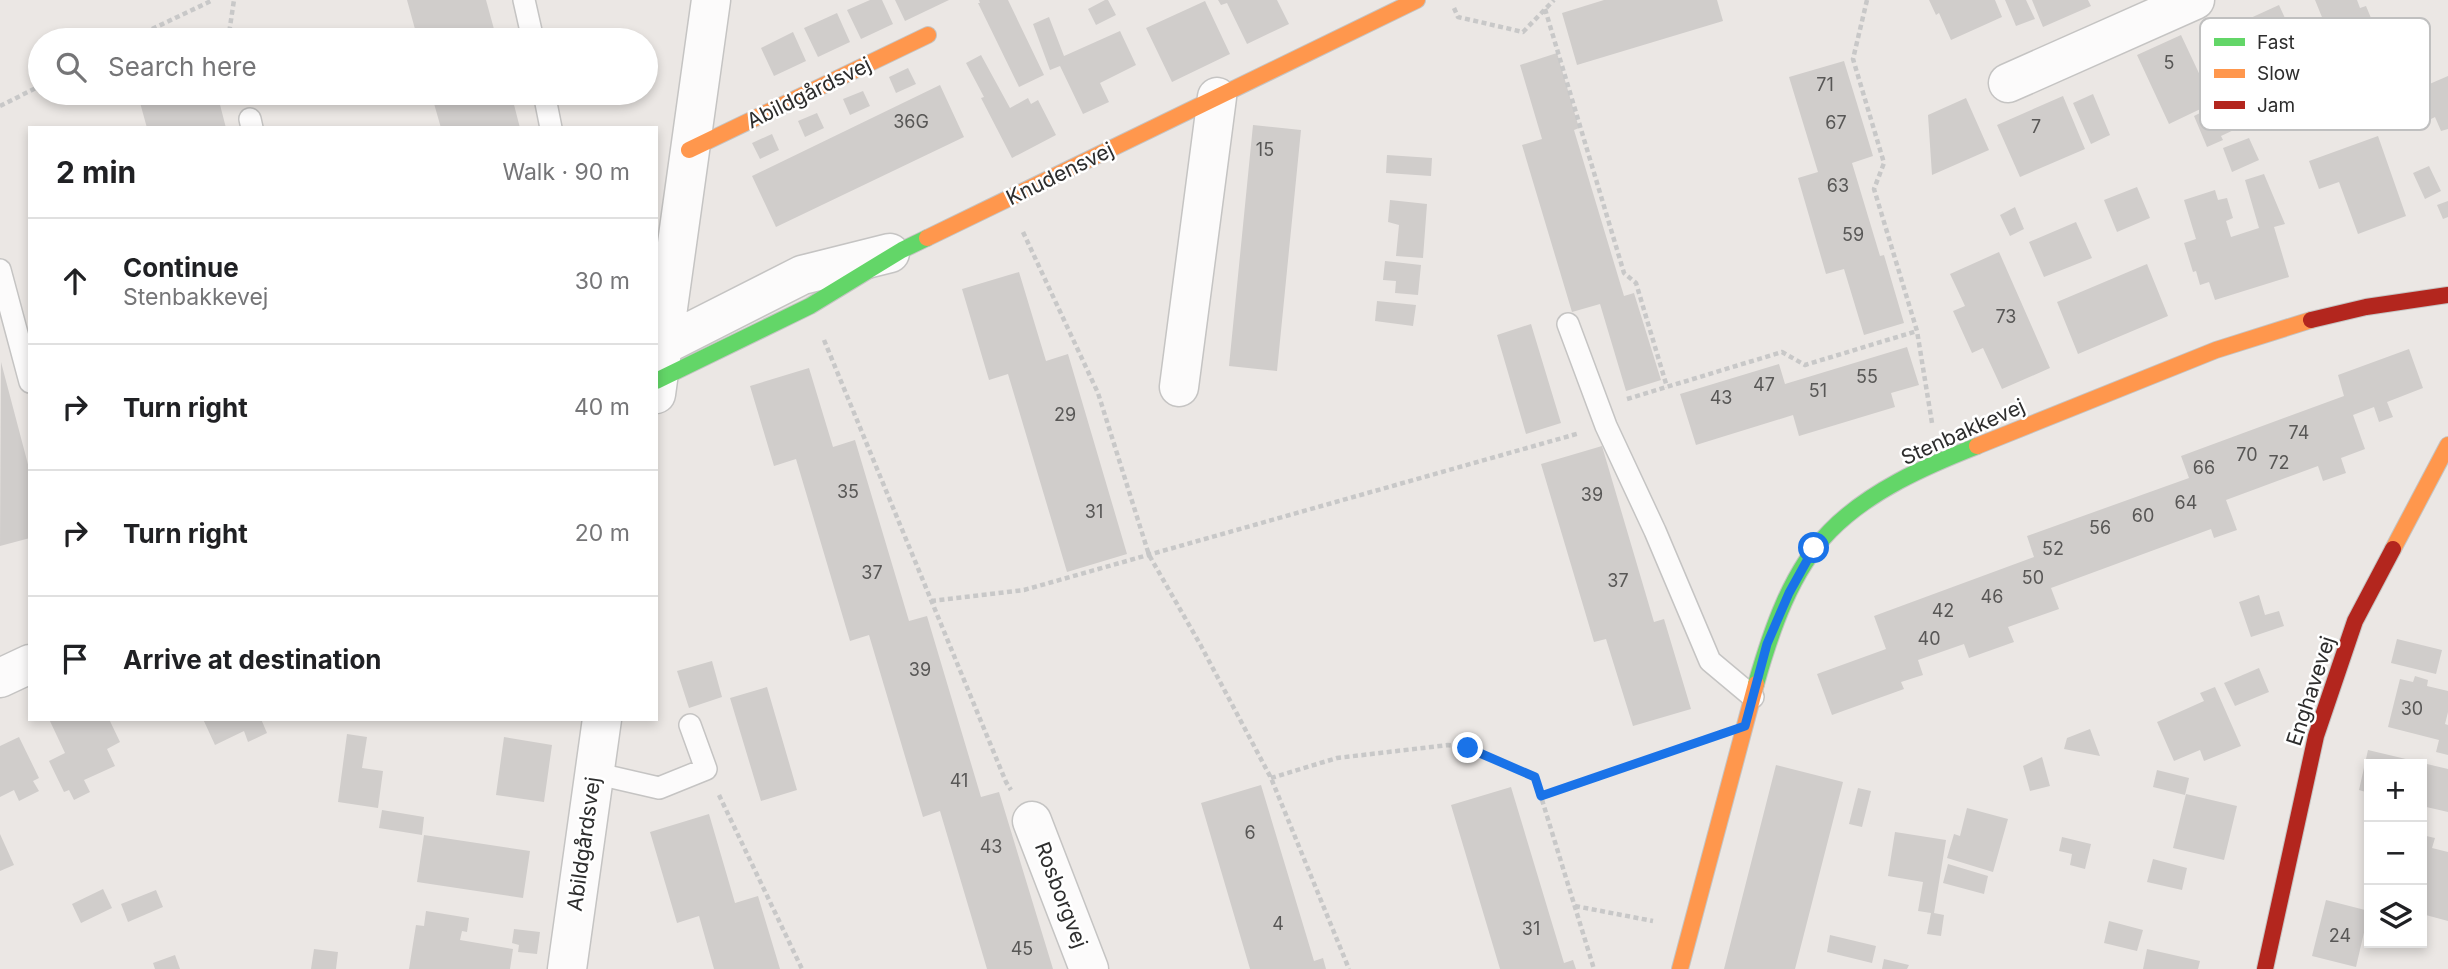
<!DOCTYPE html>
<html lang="en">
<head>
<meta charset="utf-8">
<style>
  :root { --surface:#fff; --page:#f6f6f6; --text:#202124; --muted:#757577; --line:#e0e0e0 }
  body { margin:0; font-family:Inter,sans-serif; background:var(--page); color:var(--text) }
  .controls { position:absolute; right:21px; bottom:21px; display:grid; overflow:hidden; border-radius:0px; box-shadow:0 4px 10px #0003 }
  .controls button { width:63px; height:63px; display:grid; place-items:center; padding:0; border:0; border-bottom:2px solid var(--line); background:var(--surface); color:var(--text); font:35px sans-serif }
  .stop { position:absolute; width:21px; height:21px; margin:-16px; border:5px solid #1a73e8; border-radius:50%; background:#fff }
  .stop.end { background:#1a73e8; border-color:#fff; box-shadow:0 2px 7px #0008 }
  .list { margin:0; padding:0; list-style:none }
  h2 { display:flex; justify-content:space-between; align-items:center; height:91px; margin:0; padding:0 28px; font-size:30px }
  h2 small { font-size:23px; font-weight:400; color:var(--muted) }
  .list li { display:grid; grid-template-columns:46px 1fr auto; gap:21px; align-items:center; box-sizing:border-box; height:126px; padding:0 28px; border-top:2px solid var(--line) }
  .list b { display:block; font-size:26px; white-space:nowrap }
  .list p { margin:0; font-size:23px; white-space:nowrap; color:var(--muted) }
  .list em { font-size:23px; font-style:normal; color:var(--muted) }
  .icon { flex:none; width:38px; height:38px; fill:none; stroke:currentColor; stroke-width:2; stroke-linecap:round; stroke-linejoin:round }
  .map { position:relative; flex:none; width:2448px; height:969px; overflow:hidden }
  .search { position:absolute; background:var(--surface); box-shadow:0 4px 10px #0003; left:28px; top:28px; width:630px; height:77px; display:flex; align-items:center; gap:18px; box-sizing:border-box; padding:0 24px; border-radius:38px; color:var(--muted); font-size:26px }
  .panel { position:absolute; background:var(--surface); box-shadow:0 4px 10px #0003; left:28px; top:126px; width:630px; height:595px; border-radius:0px }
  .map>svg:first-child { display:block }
  .building { fill:#d0cdcb }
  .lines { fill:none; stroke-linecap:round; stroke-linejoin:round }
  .lane-casing { stroke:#c5c4c3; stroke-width:24 }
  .street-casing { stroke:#c5c4c3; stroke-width:41 }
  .fast-casing { stroke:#c5c4c3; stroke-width:18 }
  .slow-casing { stroke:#c5c4c3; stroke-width:18 }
  .jam-casing { stroke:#c5c4c3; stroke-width:18 }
  .path { stroke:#c8c8c8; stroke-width:4.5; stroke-dasharray:5 3.5; stroke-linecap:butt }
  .lane { stroke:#fcfbfb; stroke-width:21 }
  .street { stroke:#fcfbfb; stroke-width:38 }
  .fast { stroke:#63d668; stroke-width:16 }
  .slow { stroke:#ff974d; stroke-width:16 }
  .jam { stroke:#b3261e; stroke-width:16 }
  .route { stroke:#1a73e8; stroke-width:9 }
  .labels { text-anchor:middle; stroke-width:5; stroke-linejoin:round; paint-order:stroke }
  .number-label { font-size:18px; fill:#585756 }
  .street-label { font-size:21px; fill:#2d2d2d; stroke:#fff }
  .key { fill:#fff; stroke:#c0c0c0; stroke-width:2 }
  .key-label { font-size:19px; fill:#2d2d2d }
</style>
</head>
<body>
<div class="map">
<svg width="2448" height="969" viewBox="0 0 2448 969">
  <rect width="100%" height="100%" fill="#ebe7e4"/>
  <path class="building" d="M407,0H486L497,40H418Z
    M870,0H882L893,24L861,39L847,10Z
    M895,0H949L905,21Z
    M979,0H1008L1044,75L1019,87L978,3H980Z
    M1105,0H1108L1116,15L1096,25L1088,9Z
    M1218,0H1277L1289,24L1247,44L1227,3L1221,5Z
    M1604,0H1717L1723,21L1577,65L1562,13Z
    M1929,0H1995L2002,17L1951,40L1939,13L1936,15Z
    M2005,0H2026L2035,19L2016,26Z
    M2032,0H2088L2091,6L2043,27Z
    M2315,0H2357L2360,8L2366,6L2371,18L2366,21L2385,67L2337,88L2330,73L2333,66L2352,58L2350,54L2339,59Z
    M1205,1L1230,54L1172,82L1146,28Z
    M2279,5L2299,49L2242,75L2240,71L2235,73L2240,84L2230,89L2207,42L2224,35L2222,31Z
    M837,13L850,42L818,57L804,28Z
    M1049,17L1064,56L1120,31L1136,65L1100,83L1109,102L1083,114L1060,66L1050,70L1033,24Z
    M793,32L806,61L774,76L761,48Z
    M2181,35L2213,103L2169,124L2137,55Z
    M1557,53L1579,128L1574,130L1624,296L1634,293L1661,380L1626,391L1600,304L1572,312L1522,145L1542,139L1520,65Z
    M981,55L1010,108L1028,98L1031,104L1038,100L1056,135L1012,158L981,98L984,97L966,63Z
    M1844,61L1873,156L1852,163L1880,256L1884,255L1904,323L1864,335L1844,269L1826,274L1798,178L1818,172L1789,77Z
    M908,68L916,84L896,93L889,77Z
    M2376,76L2392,121L2369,130L2360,108L2329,119L2322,99Z
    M2448,76V129L2441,131L2435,117L2425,122L2411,92Z
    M940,85L964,137L776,227L752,176Z
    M863,91L870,106L850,115L843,99Z
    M163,93H217L226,128H147L139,99Z
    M431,93H511L520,128H441Z
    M2093,94L2110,135L2091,144L2073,103Z
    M2063,96L2085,149L2020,177L1997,125Z
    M1966,98L1989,150L1932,175L1928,115Z
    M2226,100L2238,128L2221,136L2223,140L2207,147L2194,116Z
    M817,113L824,128L805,137L798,121Z
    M1253,125L1301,130L1277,371L1229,366Z
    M772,134L779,150L760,159L752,143Z
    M2378,136L2406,216L2358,234L2339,182L2319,189L2309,161Z
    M2249,138L2259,160L2232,172L2223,148Z
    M1387,155L1432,158L1431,176L1386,173Z
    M2429,166L2441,191L2425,199L2413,173Z
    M2264,174L2285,224L2274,227L2289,277L2215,300L2209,282L2200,285L2196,271L2193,272L2184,243L2196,239L2184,200L2215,190L2218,200L2227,198L2233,218L2226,221L2231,237L2259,228L2245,180Z
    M2137,187L2150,218L2117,232L2104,200Z
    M1390,200L1427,204L1423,258L1396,256L1399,225L1388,222Z
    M2448,201V217L2443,219L2437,205Z
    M2015,207L2024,229L2010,236L2000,215Z
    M2076,222L2092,258L2044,277L2029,242Z
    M1999,252L2050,368L2002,389L1983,348L1972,353L1953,311L1965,306L1950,274Z
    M1385,261L1421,265L1418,295L1395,293L1396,281L1383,280Z
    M2147,264L2168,316L2078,354L2057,302Z
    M1019,272L1046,361L1068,354L1127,554L1067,572L1008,374L989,380L962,289Z
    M1377,301L1416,305L1413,326L1375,321Z
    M1531,324L1561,423L1526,434L1497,335Z
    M1907,347L1919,385L1891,393L1895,407L1799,436L1793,415L1696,445L1680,394L1779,364L1785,384Z
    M2409,349L2423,388L2387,402L2393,417L2379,422L2374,407L2353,415L2365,449L2341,458L2346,473L2323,481L2318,466L2226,500L2237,530L2214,538L2211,529L2051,588L2059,609L2008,627L2014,642L1969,658L1964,644L1918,660L1923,675L1901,682L1904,689L1832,715L1817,674L1886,649L1874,616L2034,557L2027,536L2189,478L2181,456L2344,396L2338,375Z
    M1,362L30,472V538L0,546Z
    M809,368L833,447L855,440L909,621L927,616L981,797L999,792L1053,969H987L940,811L923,817L869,635L850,641L796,459L774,466L750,386Z
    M1602,446L1654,622L1664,619L1691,709L1633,726L1606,639L1594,642L1541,464Z
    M2259,595L2265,615L2279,611L2284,626L2251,637L2239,602Z
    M2397,639L2442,650L2436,674L2391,663Z
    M712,661L722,697L689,708L677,671Z
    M2259,668L2269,692L2235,706L2224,683Z
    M2415,676L2428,680L2427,686L2448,691V712L2445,724L2448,725V755L2436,752L2439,740L2388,727L2400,679L2413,682Z
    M767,687L797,790L761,801L730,698Z
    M2215,687L2241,746L2204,761L2200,750L2174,761L2157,722L2204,701L2200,693Z
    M49,719H109L120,742L107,749L115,766L84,780L90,792L74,800L69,790L64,792L49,761L65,753Z
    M203,719H261L267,733L248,742L244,731L215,745Z
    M2090,729L2100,756L2064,749L2067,738Z
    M347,734L367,737L362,768L383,771L378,808L338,802Z
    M19,737L39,778L33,781L39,791L19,801L14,790L0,797V746Z
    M504,737L552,745L544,802L496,795Z
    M2368,750L2448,769V812L2422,806V764H2369V793L2359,790Z
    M2042,757L2050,786L2030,791L2023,766Z
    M1776,765L1843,782L1795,969H1724Z
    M2157,770L2189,778L2185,795L2153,787Z
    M1261,785L1314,961L1323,958L1326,969H1250L1201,803Z
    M1511,787L1564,963L1573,960L1576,969H1500L1451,805Z
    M1858,788L1871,791L1862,827L1849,824Z
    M2186,794L2237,806L2224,860L2173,848Z
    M1967,808L2008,819L1993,872L1947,858L1954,834L1960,836Z
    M382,810L424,817L422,835L379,828Z
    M709,814L735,903L758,896L780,969H714L699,916L677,923L650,832Z
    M1895,832L1946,840L1934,913L1944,915L1941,936L1927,934L1931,913L1918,911L1923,882L1888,876Z
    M0,834L14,865L0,871Z
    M424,835L530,851L523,898L417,882Z
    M2422,835L2435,838L2432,848L2448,852V921L2422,914Z
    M2062,837L2091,844L2085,869L2070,865L2072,854L2059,851Z
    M2153,859L2187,868L2182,890L2147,882Z
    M1948,864L1988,876L1984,894L1943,883Z
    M103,889L112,908L81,923L72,904Z
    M156,890L163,907L128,922L121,904Z
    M2326,900L2369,911L2356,967L2312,956Z
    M426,911L469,918L467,932L462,931L460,940L513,949L510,969H409L416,925L424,926Z
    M2109,921L2143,930L2137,951L2104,943Z
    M514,929L540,932L537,954L518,952L519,945L512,943Z
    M1830,935L1876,946L1872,963L1827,952Z
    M314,949L338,952L336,969H311Z
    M2147,949L2200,961L2198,969H2143Z
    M175,955L180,969H155L153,963Z
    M1884,959L1909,965L1907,969H1882Z"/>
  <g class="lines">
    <g class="lane-casing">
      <path id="lane" d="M524,0L533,40
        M544,93L551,128
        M250,119L252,128
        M0,270L30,382
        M1568,324L1606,426L1655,531L1710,661L1753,697
        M594,773L659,788L706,769L690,725"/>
    </g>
    <g class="street-casing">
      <path id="street" d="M2008,83L2195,0
        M656,349L802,275L890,253
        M1179,387L1217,97
        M656,394L711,0
        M0,678L30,664
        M1032,821L1089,969
        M567,969L602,719"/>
    </g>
    <g class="fast-casing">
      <path id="fast" d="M656,381L810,306L902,250L927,238
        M1756,684C1771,631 1791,571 1830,531C1869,491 1926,466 1977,446"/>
    </g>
    <g class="slow-casing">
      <path id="slow" d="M689,150L928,35
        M927,238L1417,0
        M1977,446L2216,350L2311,320
        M2393,549L2448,445
        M1680,969L1756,684"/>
    </g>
    <g class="jam-casing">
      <path id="jam" d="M2311,320L2366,307L2448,295
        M2265,969L2316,736L2355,621L2393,549"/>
    </g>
    <path class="path" d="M1867,0L1853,59L1884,163L1874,189L1917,331L1932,423
      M1454,8L1458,17L1523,32L1554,0
      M1545,9L1624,273L1636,283L1667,387
      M129,40L213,0
      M228,40L234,0
      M0,106L40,86
      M1023,232L1098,393L1149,555L1200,644L1271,778L1349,969
      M824,340L1006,782L1011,790
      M1627,399L1782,352L1805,365L1917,331
      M931,601L1024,590L1580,433
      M1271,778L1337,758L1448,745L1468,748L1535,777L1594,969
      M719,795L802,969
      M1541,796L1702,740
      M1575,906L1653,921"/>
    <use href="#lane" class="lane"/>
    <use href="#street" class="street"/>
    <use href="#fast" class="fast"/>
    <use href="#slow" class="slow"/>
    <use href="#jam" class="jam"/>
  </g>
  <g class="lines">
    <path class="route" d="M1468,748L1535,777L1541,796L1745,726L1767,644L1789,593L1814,548"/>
  </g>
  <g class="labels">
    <g class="number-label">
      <text x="2169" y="69">5</text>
      <text x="1825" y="91">71</text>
      <text x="911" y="128">36G</text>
      <text x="1836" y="129">67</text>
      <text x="2036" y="133">7</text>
      <text x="1265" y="156">15</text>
      <text x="1838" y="192">63</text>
      <text x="1853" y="241">59</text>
      <text x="2006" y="323">73</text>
      <text x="1867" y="383">55</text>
      <text x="1764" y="391">47</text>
      <text x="1818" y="397">51</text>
      <text x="1721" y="404">43</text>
      <text x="1065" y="421">29</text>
      <text x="2299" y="439">74</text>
      <text x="2247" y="461">70</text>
      <text x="2279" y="469">72</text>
      <text x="2204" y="474">66</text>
      <text x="848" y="498">35</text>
      <text x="1592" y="501">39</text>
      <text x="2186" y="509">64</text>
      <text x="1094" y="518">31</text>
      <text x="2143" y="522">60</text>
      <text x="2100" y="534">56</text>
      <text x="2053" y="555">52</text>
      <text x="872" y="579">37</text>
      <text x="2033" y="584">50</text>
      <text x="1618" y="587">37</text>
      <text x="1992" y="603">46</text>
      <text x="1943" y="617">42</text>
      <text x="1929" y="645">40</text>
      <text x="920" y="676">39</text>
      <text x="2412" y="715">30</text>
      <text x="959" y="787">41</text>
      <text x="1250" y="839">6</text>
      <text x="991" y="853">43</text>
      <text x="1278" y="930">4</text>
      <text x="1531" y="935">31</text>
      <text x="2340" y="942">24</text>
      <text x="1022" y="955">45</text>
    </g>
    <g class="street-label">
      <text transform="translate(809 93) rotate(-26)" y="7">Abildgårdsvej</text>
      <text transform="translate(1060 174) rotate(-26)" y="7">Knudensvej</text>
      <text transform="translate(1963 432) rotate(-24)" y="7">Stenbakkevej</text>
      <text transform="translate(2311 691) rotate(-72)" y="7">Enghavevej</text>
      <text transform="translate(584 844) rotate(-82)" y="7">Abildgårdsvej</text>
      <text transform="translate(1061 895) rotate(69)" y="7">Rosborgvej</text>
    </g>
  </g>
  <rect x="2200" y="18" width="230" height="112" rx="10" class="key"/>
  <rect x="2214" y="38" width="31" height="8" fill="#63d668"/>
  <rect x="2214" y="69" width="31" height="9" fill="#ff974d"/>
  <rect x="2214" y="101" width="31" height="8" fill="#b3261e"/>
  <g class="key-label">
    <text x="2257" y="49">Fast</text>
    <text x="2257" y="80">Slow</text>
    <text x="2257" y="112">Jam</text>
  </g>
</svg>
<div class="controls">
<button>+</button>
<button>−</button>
<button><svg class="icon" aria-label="layers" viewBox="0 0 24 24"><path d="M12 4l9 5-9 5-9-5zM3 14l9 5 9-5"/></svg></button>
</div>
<div class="stop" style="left:1814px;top:548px"></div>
<div class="stop end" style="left:1468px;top:748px"></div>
<div class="search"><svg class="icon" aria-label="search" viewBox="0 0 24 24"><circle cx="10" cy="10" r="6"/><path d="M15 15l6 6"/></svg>Search here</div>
<section class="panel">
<h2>2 min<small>Walk · 90 m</small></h2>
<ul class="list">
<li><svg class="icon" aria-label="ahead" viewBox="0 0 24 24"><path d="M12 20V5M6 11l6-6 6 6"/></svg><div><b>Continue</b><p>Stenbakkevej</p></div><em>30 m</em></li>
<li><svg class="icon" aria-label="right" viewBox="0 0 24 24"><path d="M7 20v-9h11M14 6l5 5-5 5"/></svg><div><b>Turn right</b></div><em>40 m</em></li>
<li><svg class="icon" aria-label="right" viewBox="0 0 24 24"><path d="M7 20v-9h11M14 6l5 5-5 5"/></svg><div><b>Turn right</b></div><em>20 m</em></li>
<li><svg class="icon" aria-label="arrive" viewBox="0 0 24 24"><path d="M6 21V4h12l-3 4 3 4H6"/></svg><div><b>Arrive at destination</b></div></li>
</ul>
</section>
</div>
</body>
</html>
